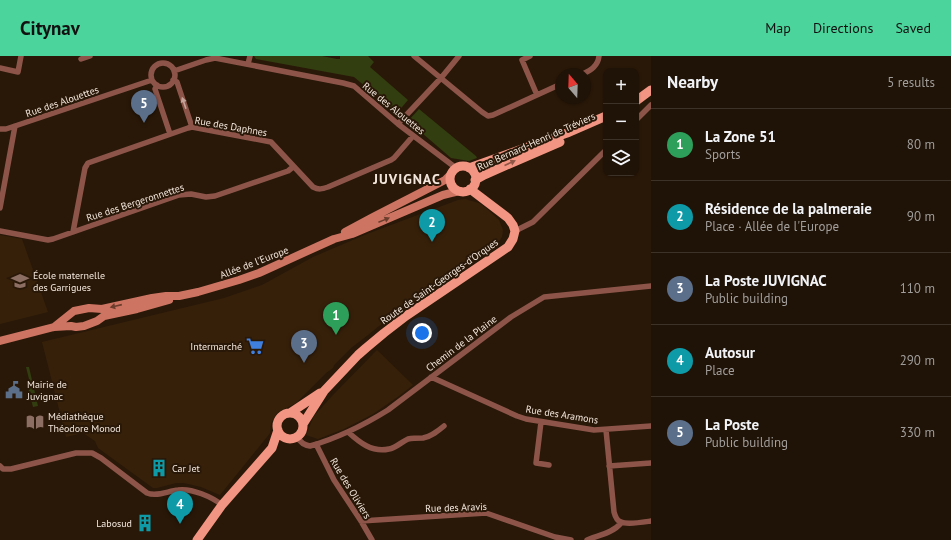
<!DOCTYPE html>
<html lang="en">
<head>
<meta charset="utf-8">
<style>
  :root { --surface:#1f1206; --page:#2c2014; --text:#f1f3f6; --muted:#a19e9b; --line:#3c3228; --accent:#4bd49b }
  body { margin:0; font-family:"PT Sans",sans-serif; background:var(--page); color:var(--text) }
  .controls { position:absolute; right:12px; top:12px; display:grid; overflow:hidden; border-radius:8px; box-shadow:0 1px 3px #0004 }
  .controls button { width:36px; height:36px; display:grid; place-items:center; padding:0; border:0; border-bottom:1px solid var(--line); background:var(--surface); color:var(--text); font:20px sans-serif }
  .compass { position:absolute; left:555px; top:12px; width:36px; height:36px; border-radius:50%; background:var(--surface); box-shadow:0 1px 3px #0004; rotate:341deg }
  .you { position:absolute; left:422px; top:277px; width:14px; height:14px; margin:-10px; border:3px solid #fff; border-radius:50%; background:#1a73e8; box-shadow:0 0 0 6px #1a73e833 }
  .badge { display:grid; place-items:center; width:26px; height:26px; border-radius:50%; background:var(--accent); color:#fff; font-size:13px; font-weight:700 }
  .pin { position:absolute; translate:-50% -33px; filter:drop-shadow(0 1px 2px #0008) }
  .pin::after { content:''; position:absolute; top:21px; width:14px; height:12px; background:inherit; clip-path:polygon(0 0,100% 0,50% 100%) }
  .list { margin:0; padding:0; list-style:none }
  h2 { display:flex; justify-content:space-between; align-items:center; height:52px; margin:0; padding:0 16px; font-size:17px }
  h2 small { font-size:13px; font-weight:400; color:var(--muted) }
  .list li { display:grid; grid-template-columns:26px 1fr auto; gap:12px; align-items:center; box-sizing:border-box; height:72px; padding:0 16px; border-top:1px solid var(--line) }
  .list b { display:block; font-size:15px; white-space:nowrap }
  .list p { margin:0; font-size:13px; white-space:nowrap; color:var(--muted) }
  .list em { font-size:13px; font-style:normal; color:var(--muted) }
  .icon { flex:none; width:22px; height:22px; fill:none; stroke:currentColor; stroke-width:2; stroke-linecap:round; stroke-linejoin:round }
  .map { position:relative; flex:none; width:651px; height:484px; overflow:hidden }
  header { display:flex; align-items:center; gap:24px; box-sizing:border-box; height:56px; padding:0 20px; background:var(--accent); color:#111 }
  header strong { font-size:19px }
  nav { display:flex; gap:22px; margin-inline-start:auto; font-size:14px }
  main { display:flex }
  aside { flex:1; background:var(--surface) }
  .map>svg:first-child { display:block }
  .built { fill:#36200a }
  .green { fill:#323d10 }
  .lines { fill:none; stroke-linecap:round; stroke-linejoin:round }
  .street { stroke:#8d554a; stroke-width:5.5 }
  .secondary { stroke:#ce7463; stroke-width:8 }
  .primary { stroke:#f39583; stroke-width:9 }
  .oneway { fill:#c5a59b }
  .oneway2 { fill:#8e5646 }
  .oneway3 { fill:#6b3d2c }
  .labels { text-anchor:middle; stroke-width:4; stroke-linejoin:round; paint-order:stroke }
  .street-label { font-size:10px; fill:#f3e7dd; stroke:#291808 }
  .poi-label { font-size:10px; fill:#f3e7dd; stroke:#291808; text-anchor:start }
  .district-label { font-size:14px; font-weight:bold; letter-spacing:1px; fill:#f3e7dd; stroke:#291808 }
</style>
</head>
<body>
<header>
<strong>Citynav</strong>
<nav><a>Map</a><a>Directions</a><a>Saved</a></nav>
</header>
<main>
<div class="map">
<svg width="651" height="484" viewBox="0 0 651 484">
  <rect width="100%" height="100%" fill="#291808"/>
  <path class="built" d="M465,143L479,147L486,152L499,164L503,174L502,181L500,184L452,220L442,228L379,270L368,279L351,292L334,309L333,312L326,317L296,347L282,354L277,357L271,367L270,377L267,381L220,439L201,431L184,427H176L157,432H153L98,392L95,385L83,377L66,381L42,286L224,242L262,229L313,201L367,178L458,144Z
    M0,179L22,183L48,256L0,268Z
    M377,294L413,329L399,340L373,358L344,373L318,383L306,379L314,360L333,339Z"/>
  <path class="green" d="M254,0H322L337,3H340V0H368L374,6L370,11L408,44L397,57L354,21L256,3Z
    M419,53L476,100L477,102L469,105L451,102L408,65Z
    M26,311H29L38,350L33,351L28,332L31,331Z"/>
  <g class="lines">
    <path class="street" d="M414,0L482,56L488,60L493,59L561,28
      M530,0L522,4L537,39
      M81,3L90,0
      M151 19a12 12 0 1 1 24 0a12 12 0 1 1-24 0Z
      M248,8L250,0
      M0,12L18,16L21,0
      M174,15L206,4L215,2L343,27L354,30L398,68L456,112
      M583,18C591,14 598,10 599,0
      M173,24L177,26L192,71
      M157,29L155,33L170,78
      M636,64L651,49
      M398,68L441,22L459,0
      M0,73H6L15,70L152,24
      M0,152L15,70
      M0,175L48,184L53,183L179,139L191,138L206,141L215,140L288,115L293,111
      M515,175L533,166L606,94
      M73,176L85,112L88,107L188,72L192,71L271,86L313,131C319,134 322,133 328,131L391,104L394,102L413,80
      M431,321L517,360L526,363L594,374L651,370
      M541,366L536,407L549,409
      M606,374L614,456C615,460 617,465 621,466C627,469 644,466 651,465
      M348,376C359,386 372,397 389,393C396,392 401,386 408,383C413,382 418,382 423,382C432,380 438,375 444,370
      M297,381C300,386 303,389 310,390C338,382 364,369 388,354L511,261L544,241L651,230
      M316,388L334,424L361,465L372,484
      M0,410L3,413H11L76,397H92L101,402L147,437C157,441 168,435 178,434C192,432 212,441 222,449
      M609,410L651,407
      M361,465L486,457L555,481L571,484
      M587,484C599,479 613,477 621,467"/>
    <path class="secondary" d="M345,176L373,161L445,124L451,118
      M54,271L74,255L89,252L102,253L152,242L166,240H179L198,236L239,224L259,217L334,183L352,178L443,139L451,137L460,135
      M0,285L54,271L71,270L76,271L84,270L97,265L104,260L137,253L169,244"/>
    <path class="primary" d="M636,45L651,34
      M450 123a13 13 0 1 1 26 0a13 13 0 1 1-26 0Z
      M469,112L567,77L606,60
      M475,124L484,119L560,86
      M290,357L320,337
      M277 370a13 13 0 1 1 26 0a13 13 0 1 1-26 0Z
      M303,368L324,335L358,299L366,292L384,277L406,260L508,191L513,183L515,175L513,169L508,162L470,133
      M197,484L222,449L272,392L278,374"/>
  </g>
  <defs><path id="oneway-solid" d="M-6-.8H1V-3.2L6.5 0L1 3.2V.8H-6Z"/></defs>
  <use class="oneway" href="#oneway-solid" transform="translate(184 47) rotate(-109)"/>
  <use class="oneway2" href="#oneway-solid" transform="translate(510 107) rotate(-24)"/>
  <g class="oneway3">
    <use href="#oneway-solid" transform="translate(384 164) rotate(-22)"/>
    <use href="#oneway-solid" transform="translate(116 250) rotate(167)"/>
  </g>
  <defs>
    <g id="school-bare" transform="scale(1.38)"><path d="M0-5L7-2L0 1L-7-2ZM-4 1L0 2.5L4 1V4Q0 6-4 4Z" fill="#8d6e63" stroke="#291808" stroke-width="2.5" paint-order="stroke"/></g>
    <g id="supermarket-bare" transform="scale(1.38)"><path d="M-6-5.5h2.5l.6 2H6L4.5 2H-2.5L-4.4-4H-6ZM-1.5 3.2a1.3 1.3 0 1 0 .1 0ZM3 3.2a1.3 1.3 0 1 0 .1 0Z" fill="#3f7fe0" stroke="#291808" stroke-width="2.5" paint-order="stroke"/></g>
    <g id="civic-bare" transform="scale(1.38)"><path d="M-.6-6.5H3V-4.5H.6V-3L4-1V1h2V6H-6V1h2V-1L-.6-3ZM-1.2 2.5V6h2.4V2.5Z" fill="#5c6f8a" stroke="#291808" stroke-width="2.5" paint-order="stroke"/></g>
    <g id="library-bare" transform="scale(1.38)"><path d="M-6-4Q-3-5.5-.7-3.5V5Q-3 3-6 4ZM6-4Q3-5.5 .7-3.5V5Q3 3 6 4Z" fill="#8d6e63" stroke="#291808" stroke-width="2.5" paint-order="stroke"/></g>
    <g id="building-bare" transform="scale(1.38)"><path d="M-4-6H4V6H1V3H-1V6H-4ZM-2.5-4.3h1.7v1.8h-1.7ZM.8-4.3h1.7v1.8H.8ZM-2.5-1h1.7V.8h-1.7ZM.8-1h1.7V.8H.8Z" fill="#0f9aa8" stroke="#291808" stroke-width="2.5" paint-order="stroke"/></g>
  </defs>
  <g fill-rule="evenodd">
    <use href="#school-bare" x="20" y="225"/>
    <use href="#supermarket-bare" x="255" y="290"/>
    <use href="#civic-bare" x="14" y="334"/>
    <use href="#library-bare" x="35" y="366"/>
    <use href="#building-bare" x="159" y="412"/>
    <use href="#building-bare" x="145" y="467"/>
  </g>
  <g class="labels">
    <g class="street-label">
      <text transform="translate(62 45) rotate(-19)" y="4">Rue des Alouettes</text>
      <text transform="translate(394 52) rotate(39)" y="4">Rue des Alouettes</text>
      <text transform="translate(231 70) rotate(10)" y="4">Rue des Daphnes</text>
      <text transform="translate(536 85) rotate(-24)" y="4">Rue Bernard-Henri de Tréviers</text>
      <text transform="translate(135 146) rotate(-18)" y="4">Rue des Bergeronnettes</text>
      <text transform="translate(254 206) rotate(-21)" y="4">Allée de l'Europe</text>
      <text transform="translate(439 225) rotate(-35)" y="4">Route de Saint-Georges-d'Orques</text>
      <text transform="translate(461 287) rotate(-37)" y="4">Chemin de la Plaine</text>
      <text transform="translate(562 358) rotate(9)" y="4">Rue des Aramons</text>
      <text transform="translate(351 432) rotate(59)" y="4">Rue des Oliviers</text>
      <text transform="translate(456 451) rotate(-2)" y="4">Rue des Aravis</text>
    </g>
    <g class="poi-label">
      <text x="33" y="223">École maternelle<tspan x="33" dy="12">des Garrigues</tspan></text>
      <text x="242" y="294" text-anchor="end">Intermarché</text>
      <text x="27" y="332">Mairie de<tspan x="27" dy="12">Juvignac</tspan></text>
      <text x="48" y="364">Médiathèque<tspan x="48" dy="12">Théodore Monod</tspan></text>
      <text x="172" y="416">Car Jet</text>
      <text x="132" y="471" text-anchor="end">Labosud</text>
    </g>
    <g class="district-label">
      <text x="407" y="128">JUVIGNAC</text>
    </g>
  </g>
</svg>
<div class="controls">
<button>+</button>
<button>−</button>
<button><svg class="icon" aria-label="layers" viewBox="0 0 24 24"><path d="M12 4l9 5-9 5-9-5zM3 14l9 5 9-5"/></svg></button>
</div>
<svg class="compass" viewBox="-18 -18 36 36"><path d="M0-13l5 13h-10z" fill="#e53935"/><path d="M0 13l5-13h-10z" fill="#a19e9b"/></svg>
<div class="you"></div>
<div class="pin badge" style="left:336px;top:279px;background:#2e9e5b">1</div>
<div class="pin badge" style="left:432px;top:186px;background:#0f9aa8">2</div>
<div class="pin badge" style="left:304px;top:307px;background:#5c6f8a">3</div>
<div class="pin badge" style="left:180px;top:468px;background:#0f9aa8">4</div>
<div class="pin badge" style="left:144px;top:67px;background:#5c6f8a">5</div>
</div>
<aside>
<h2>Nearby<small>5 results</small></h2>
<ul class="list">
<li><span class="badge" style="background:#2e9e5b">1</span><div><b>La Zone 51</b><p>Sports</p></div><em>80 m</em></li>
<li><span class="badge" style="background:#0f9aa8">2</span><div><b>Résidence de la palmeraie</b><p>Place · Allée de l'Europe</p></div><em>90 m</em></li>
<li><span class="badge" style="background:#5c6f8a">3</span><div><b>La Poste JUVIGNAC</b><p>Public building</p></div><em>110 m</em></li>
<li><span class="badge" style="background:#0f9aa8">4</span><div><b>Autosur</b><p>Place</p></div><em>290 m</em></li>
<li><span class="badge" style="background:#5c6f8a">5</span><div><b>La Poste</b><p>Public building</p></div><em>330 m</em></li>
</ul>
</aside>
</main>
</body>
</html>
